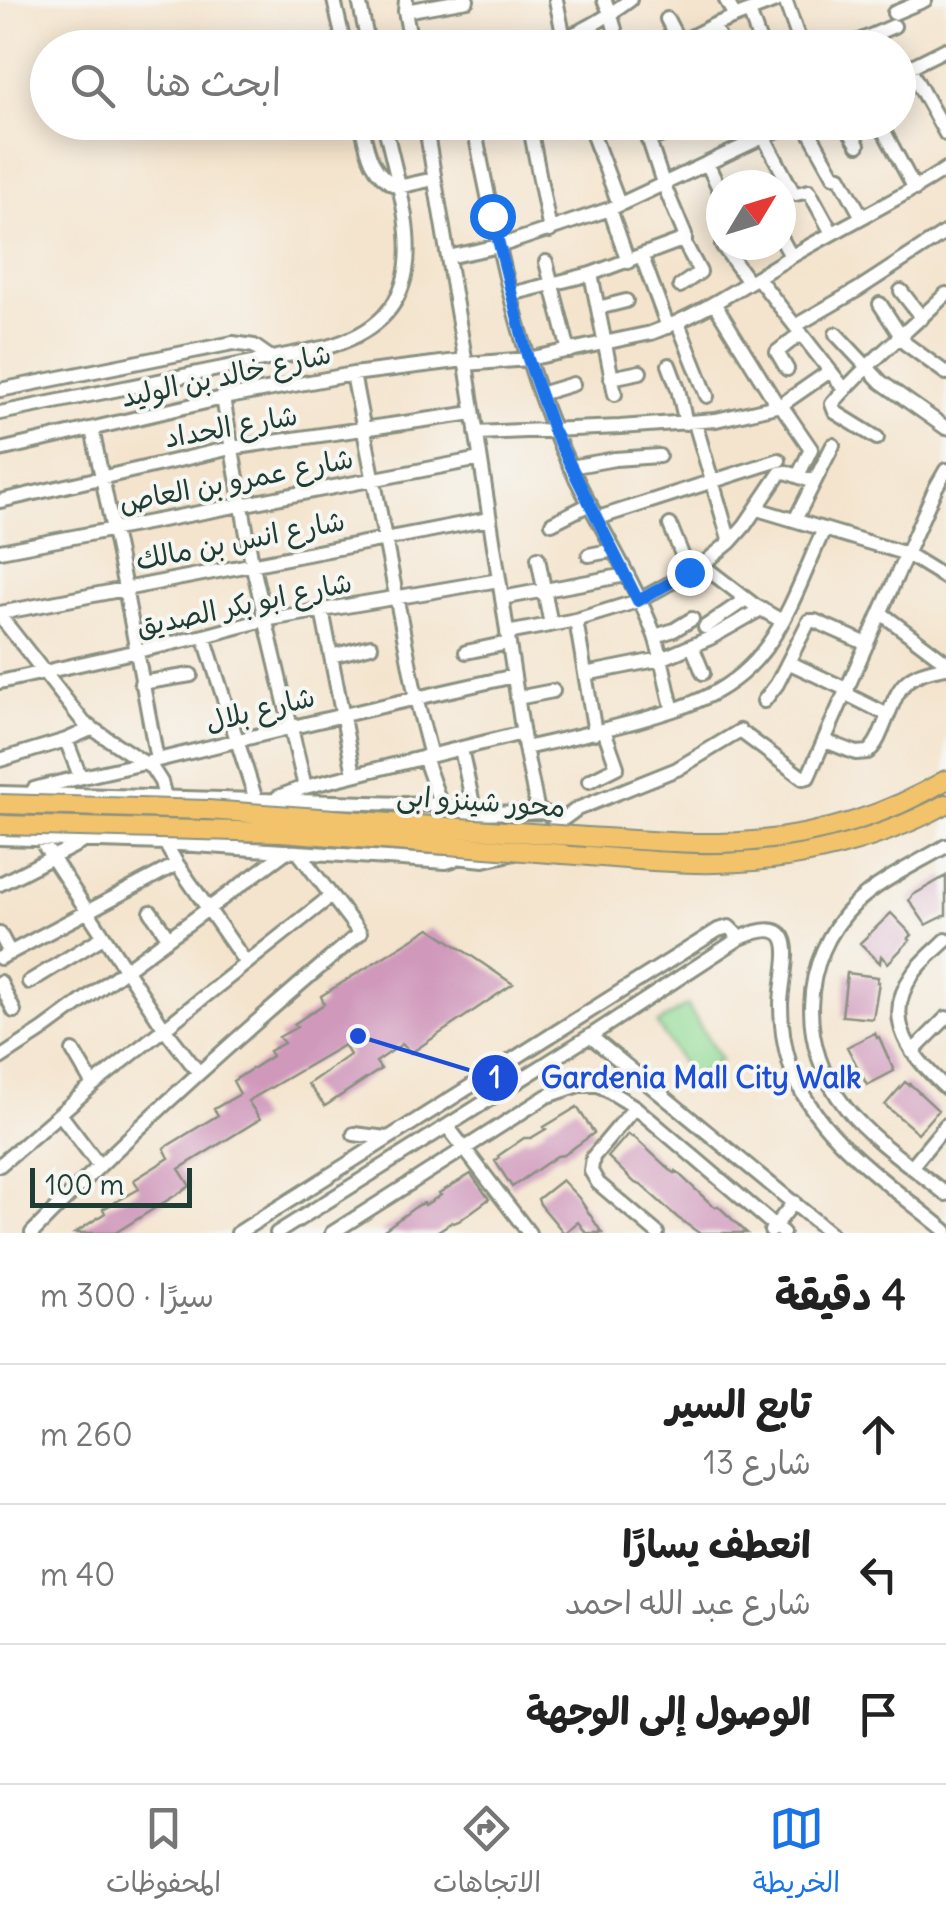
<!DOCTYPE html>
<html lang="ar">
<head>
<meta charset="utf-8">
<style>
  :root { --surface:#fff; --page:#f2f2f2; --text:#222; --muted:#767676; --line:#e0e0e0; --accent:#1a73e8 }
  body { margin:0; font-family:Delius,"Playpen Sans Arabic",sans-serif; background:var(--page); color:var(--text); direction:rtl }
  .compass { position:absolute; left:706px; top:170px; width:90px; height:90px; border-radius:50%; background:var(--surface); box-shadow:0 5px 25px #0003; rotate:52deg }
  .scale { position:absolute; left:30px; bottom:25px; width:162px; box-sizing:border-box; padding-left:10px; border:5px solid #1f3d34; border-top:0; font-size:28px; line-height:35px; white-space:nowrap; color:#1f3d34; -webkit-text-stroke:8px #f6f6f2; paint-order:stroke }
  .stop { position:absolute; width:30px; height:30px; margin:-22px; border:8px solid #1a73e8; border-radius:50%; background:#fff }
  .stop.end { background:#1a73e8; border-color:#fff; box-shadow:0 2px 10px #0008 }
  .list { margin:0; padding:0; list-style:none }
  h2 { display:flex; justify-content:space-between; align-items:center; height:130px; margin:0; padding:0 40px; font-size:42px }
  h2 small { font-size:32px; font-weight:400; color:var(--muted) }
  .list li { display:grid; grid-template-columns:65px 1fr auto; gap:30px; align-items:center; box-sizing:border-box; height:140px; padding:0 40px; border-top:2px solid var(--line) }
  .list b { display:block; font-size:38px; white-space:nowrap }
  .list p { margin:0; font-size:32px; white-space:nowrap; color:var(--muted) }
  .list em { font-size:32px; font-style:normal; color:var(--muted) }
  .icon { flex:none; width:55px; height:55px; fill:none; stroke:currentColor; stroke-width:2; stroke-linecap:round; stroke-linejoin:round }
  .map { position:relative; flex:none; width:946px; height:1233px; overflow:hidden; direction:ltr }
  .search { position:absolute; background:var(--surface); box-shadow:0 5px 25px #0003; left:30px; right:30px; top:30px; height:110px; display:flex; align-items:center; gap:25px; box-sizing:border-box; padding:0 35px; border-radius:55px; color:var(--muted); font-size:38px }
  .sheet { height:550px; background:var(--surface) }
  nav { display:flex; justify-content:space-around; align-items:center; box-sizing:border-box; height:140px; border-top:2px solid var(--line); background:var(--surface); font-size:28px; color:var(--muted) }
  nav a { display:grid; justify-items:center; gap:5px }
  nav .on { color:var(--accent) }
  .map>svg:first-child { display:block }
  .green { fill:#93db96; stroke:#598c65; stroke-width:2.5 }
  .building { fill:#d099bc }
  .lines { fill:none; stroke-linecap:round; stroke-linejoin:round }
  .minor-casing { stroke:#8a9080; stroke-width:18 }
  .major-casing { stroke:#8a9080; stroke-width:22 }
  .minor { stroke:#fff; stroke-width:12 }
  .major { stroke:#f2c36a; stroke-width:18 }
  .major-bridge-casing { stroke:#8a9080; stroke-width:22; stroke-linecap:butt }
  .major-bridge { stroke:#f2c36a; stroke-width:18 }
  .route { stroke:#1a73e8; stroke-width:12 }
  .labels { text-anchor:middle; stroke-width:8; stroke-linejoin:round; paint-order:stroke }
  .street-label { font-size:28px; fill:#1f3d34; stroke:#f6f6f2 }
  .leader { fill:none; stroke:#1d4ed8; stroke-width:4 }
  .callout-dot { fill:#1d4ed8; stroke:#f6f6f2; stroke-width:4 }
  .mark-label { font-size:30px; text-anchor:middle; font-weight:bold; fill:#fff }
  .callout-label { font-size:30px; text-anchor:middle; font-weight:bold; fill:#1d4ed8; stroke:#f6f6f2; stroke-width:8; stroke-linejoin:round; paint-order:stroke }
</style>
</head>
<body>
<div class="map">
<svg width="946" height="1233" viewBox="0 0 946 1233">
  <rect width="100%" height="100%" fill="#f6f6f2"/>
  <filter id="ink" filterUnits="userSpaceOnUse"><feTurbulence type="fractalNoise" baseFrequency=".01" numOctaves="2"/><feDisplacementMap in="SourceGraphic" scale="20" xChannelSelector="R" yChannelSelector="G"/><feConvolveMatrix kernelMatrix="1 2 1 2 8 2 1 2 1" color-interpolation-filters="sRGB"/></filter>
  <filter id="wash" filterUnits="userSpaceOnUse"><feTurbulence type="fractalNoise" baseFrequency=".0048" numOctaves="4" result="noise"/><feDisplacementMap in="SourceGraphic" scale="40" xChannelSelector="R" yChannelSelector="G"/><feGaussianBlur stdDeviation="2.25" result="paint"/><feColorMatrix in="noise" values="0 0 0 0 0 0 0 0 0 0 0 0 0 0 0 0 0 1.4 0 .05"/><feComposite in="paint" operator="in"/></filter>
  <g filter="url(#wash)">
    <rect width="100%" height="100%" fill="#f4e4cd"/>
    <path class="green" d="M687,1005L721,1060L692,1079L657,1024Z"/>
    <g id="blocks">
      <path class="building" d="M946,876V915L926,925L909,900L913,895Z
        M891,913L912,935L908,939L910,940L888,963L881,956L880,963L860,943Z
        M430,928L513,984L411,1053L402,1044L376,1062L381,1069L325,1106L308,1084L350,1055L344,1045L248,1101L260,1119L179,1169L190,1186L115,1233H75L105,1213L103,1209L139,1189L134,1180L169,1158L164,1148L218,1115L214,1109L240,1094L233,1081L272,1056L269,1051L284,1043L279,1037L297,1027L294,1024L324,1004L321,996Z
        M847,973L878,977L877,982H879L873,1019L842,1016Z
        M875,1033L877,1038L879,1037L894,1071L867,1085L847,1047Z
        M905,1082L909,1085L910,1084L938,1110L918,1133L885,1105Z
        M577,1107L594,1133L564,1155L557,1156L512,1187L495,1161L499,1158L498,1156L524,1138H531L546,1129L544,1127Z
        M628,1134L632,1137L633,1136L670,1170L675,1173L676,1171L712,1205L716,1207L718,1206L747,1233H699L678,1218L641,1185L635,1183L608,1157Z
        M471,1174L489,1199L459,1221L454,1223L452,1222L435,1233H380L418,1205L424,1203L425,1205L441,1195L439,1193Z
        M562,1180L579,1198L602,1233H586L578,1222L564,1233L540,1204L538,1199Z"/>
    </g>
  </g>
  <g filter="url(#ink)">
    <use href="#blocks" fill-opacity="0" stroke="#8a9080" stroke-width="2.5"/>
    <g class="lines">
      <g class="minor-casing">
        <path id="minor" d="M334,0L345,48
          M359,0L369,48
          M406,0L405,11L412,48
          M556,0L566,48
          M604,0C613,15 614,31 621,48
          M726,0L735,16
          M785,0L802,48
          M405,11L467,0
          M749,11L762,48
          M894,13L925,0
          M667,19L682,48
          M714,25L723,48
          M506,48C562,43 585,33 630,0
          M669,48L714,25L778,0
          M786,48L800,42
          M842,48L894,26
          M909,68L946,134
          M898,73L946,49
          M361,122C367,150 370,174 398,187L434,179
          M425,122L466,364L525,748L538,812
          M473,122C494,226 514,333 554,431C583,502 628,565 655,636C663,660 666,686 673,710
          M529,122L550,231
          M588,122L619,204
          M643,122L663,183L685,235V244L700,272L680,286
          M756,122L793,192L796,194L809,191L832,233
          M804,122L834,176L840,177L862,217
          M844,122L858,145
          M879,122L915,189
          M648,140L702,122
          M707,163L721,193
          M610,209L628,262
          M781,238L791,256
          M722,245L749,282
          M448,257L499,246L610,209L795,122
          M642,257L668,327
          M546,262L569,351
          M591,274L615,394
          M757,277L845,390
          M901,291L922,318
          M511,294L591,274L685,239
          M714,303L778,406
          M880,304L906,344L946,373
          M598,308L626,301
          M678,323L707,396
          M795,326L857,290L946,232
          M836,334L881,382L946,428
          M466,364L528,359L651,333C701,315 746,283 792,256C843,226 896,201 946,169
          M669,365L678,389L686,423
          M787,369L777,352L801,333
          M353,374L416,698L431,756
          M611,378L640,372
          M0,390L233,343L254,346L271,358
          M540,394L573,384
          M223,398L252,563L305,787
          M781,405L811,449L798,476
          M0,413L327,347C447,313 403,211 384,122
          M695,423L730,542
          M92,429L125,588L157,760
          M476,433L620,427L716,420L781,405L830,371
          M877,438L835,412L832,404C867,363 908,331 946,294
          M0,450L223,398L353,374L465,360
          M570,467L615,459L659,456
          M0,501L231,448L473,413
          M757,509L907,554L946,578
          M598,518L779,460
          M795,520L833,445
          M552,523L590,504
          M670,525L689,572
          M0,551L480,459
          M589,555L614,550
          M538,558L551,625
          M702,565L754,605L782,621
          M502,598L626,575
          M322,610L354,774
          M0,613L489,519
          M881,613L946,662
          M0,616L84,723L152,768L161,782L165,797
          M576,620L595,733
          M705,627L746,599
          M507,633L576,620L638,601L702,565L730,542L745,525L780,473L786,472L814,482
          M204,636L256,800
          M655,636L674,630L692,619
          M692,646L703,673
          M466,652L508,643
          M331,656L371,646
          M788,662L848,690
          M585,674L661,659L710,638L761,609
          M0,682L204,636L264,620L499,580
          M141,683L191,675
          M846,694L888,715
          M517,698L553,691
          M764,701L777,684L809,621H815L867,644
          M66,740L80,776
          M825,741L856,753L868,752C875,746 878,740 881,732C899,691 897,674 946,667
          M525,748C562,740 599,731 637,721C689,706 733,693 767,646C791,613 807,566 824,529
          M461,749L475,813
          M424,757L441,805
          M0,760L66,740L91,729
          M589,781L617,767L604,730
          M34,789C74,778 114,770 154,761C274,731 393,703 514,676
          M0,793L441,805L453,809L460,821L458,851L453,860L446,862L165,843L0,838
          M278,797L305,787L522,733
          M456,813L543,812L552,815L559,822
          M540,836L577,809L677,769L740,731L803,778L808,777L935,489L946,470
          M40,839L164,1028L199,1073
          M165,843L177,864L246,963
          M946,846C916,864 880,880 855,904C798,960 798,1048 846,1108C872,1140 914,1168 946,1194
          M455,857L484,860L515,853
          M0,884L82,842
          M151,912L168,937
          M0,934L10,953
          M946,940C935,951 922,961 913,974C880,1020 912,1057 946,1088
          M0,958L177,864
          M0,982L14,1011
          M29,982L103,937
          M590,1036L830,1233
          M73,1051L93,1085
          M912,1052L946,1018
          M0,1058L43,1030L287,851
          M635,1107L593,1157L591,1171L598,1183L657,1233
          M60,1114L98,1164
          M447,1126L529,1233
          M354,1134L387,1138
          M0,1165L93,1085L331,896
          M912,1166L946,1125
          M771,1231L794,1202
          M32,1233C135,1127 246,1029 360,933L298,852
          M238,1233L718,930L729,927L740,938
          M277,1233L590,1036L740,938C806,909 782,967 781,1004C781,1024 784,1046 790,1065C813,1136 891,1185 946,1231
          M332,1233L547,1096L579,1085H599L635,1107L783,1233"/>
      </g>
      <g class="major-casing">
        <path id="major" d="M587,837C630,839 674,844 718,843C798,841 877,821 946,780
          M563,854C606,857 650,862 694,863C781,865 869,846 946,804"/>
      </g>
      <use href="#minor" class="minor"/>
      <use href="#major" class="major"/>
      <g class="major-bridge-casing">
        <path id="major-bridge" d="M0,804L208,810L587,837
          M0,825L281,832L563,854"/>
      </g>
      <use href="#major-bridge" class="major-bridge"/>
    </g>
  </g>
  <g class="lines" filter="url(#ink)">
    <path class="route" d="M492,216L528,359L553,430L638,601L689,572"/>
  </g>
  <g class="labels">
    <g class="street-label">
      <text transform="translate(226 375) rotate(-12)" y="10">شارع خالد بن الوليد</text>
      <text transform="translate(231 426) rotate(-10)" y="10">شارع الحداد</text>
      <text transform="translate(236 480) rotate(-11)" y="10">شارع عمرو بن العاص</text>
      <text transform="translate(240 540) rotate(-11)" y="10">شارع انس بن مالك</text>
      <text transform="translate(244 604) rotate(-12)" y="10">شارع ابو بكر الصديق</text>
      <text transform="translate(260 709) rotate(-14)" y="10">شارع بلال</text>
      <text transform="translate(481 801) rotate(4)" y="10">محور شينزو ابى</text>
    </g>
  </g>
  <path class="leader" d="M358 1036L495 1078"/>
  <g class="callout-dot">
    <circle cx="358" cy="1036" r="10"/>
    <circle cx="495" cy="1078" r="25"/>
  </g>
  <g class="mark-label">
    <text x="495" y="1088">1</text>
  </g>
  <g class="callout-label">
    <text x="701" y="1088">Gardenia Mall City Walk</text>
  </g>
</svg>
<svg class="compass" viewBox="-18 -18 36 36"><path d="M0-13l5 13h-10z" fill="#e53935"/><path d="M0 13l5-13h-10z" fill="#767676"/></svg>
<div class="scale">100 m</div>
<div class="stop" style="left:492px;top:216px"></div>
<div class="stop end" style="left:689px;top:572px"></div>
<div class="search"><svg class="icon" aria-label="search" viewBox="0 0 24 24"><circle cx="10" cy="10" r="6"/><path d="M15 15l6 6"/></svg>ابحث هنا</div>
</div>
<section class="sheet">
<h2>4 دقيقة<small>سيرًا · 300 m</small></h2>
<ul class="list">
<li><svg class="icon" aria-label="ahead" viewBox="0 0 24 24"><path d="M12 20V5M6 11l6-6 6 6"/></svg><div><b>تابع السير</b><p>شارع 13</p></div><em>260 m</em></li>
<li><svg class="icon" aria-label="left" viewBox="0 0 24 24"><path d="M17 20v-9H6M10 6l-5 5 5 5"/></svg><div><b>انعطف يسارًا</b><p>شارع عبد الله احمد</p></div><em>40 m</em></li>
<li><svg class="icon" aria-label="arrive" viewBox="0 0 24 24"><path d="M6 21V4h12l-3 4 3 4H6"/></svg><div><b>الوصول إلى الوجهة</b></div></li>
</ul>
</section>
<nav>
<a class="on"><svg class="icon" aria-label="map" viewBox="0 0 24 24"><path d="M3 6l6-2 6 2 6-2v14l-6 2-6-2-6 2zM9 4v14M15 6v14"/></svg>الخريطة</a>
<a><svg class="icon" aria-label="directions" viewBox="0 0 24 24"><path d="M12 3l9 9-9 9-9-9zM9 14v-3h6M13 9l2 2-2 2"/></svg>الاتجاهات</a>
<a><svg class="icon" aria-label="saved" viewBox="0 0 24 24"><path d="M7 4h10v16l-5-4-5 4z"/></svg>المحفوظات</a>
</nav>
</body>
</html>
